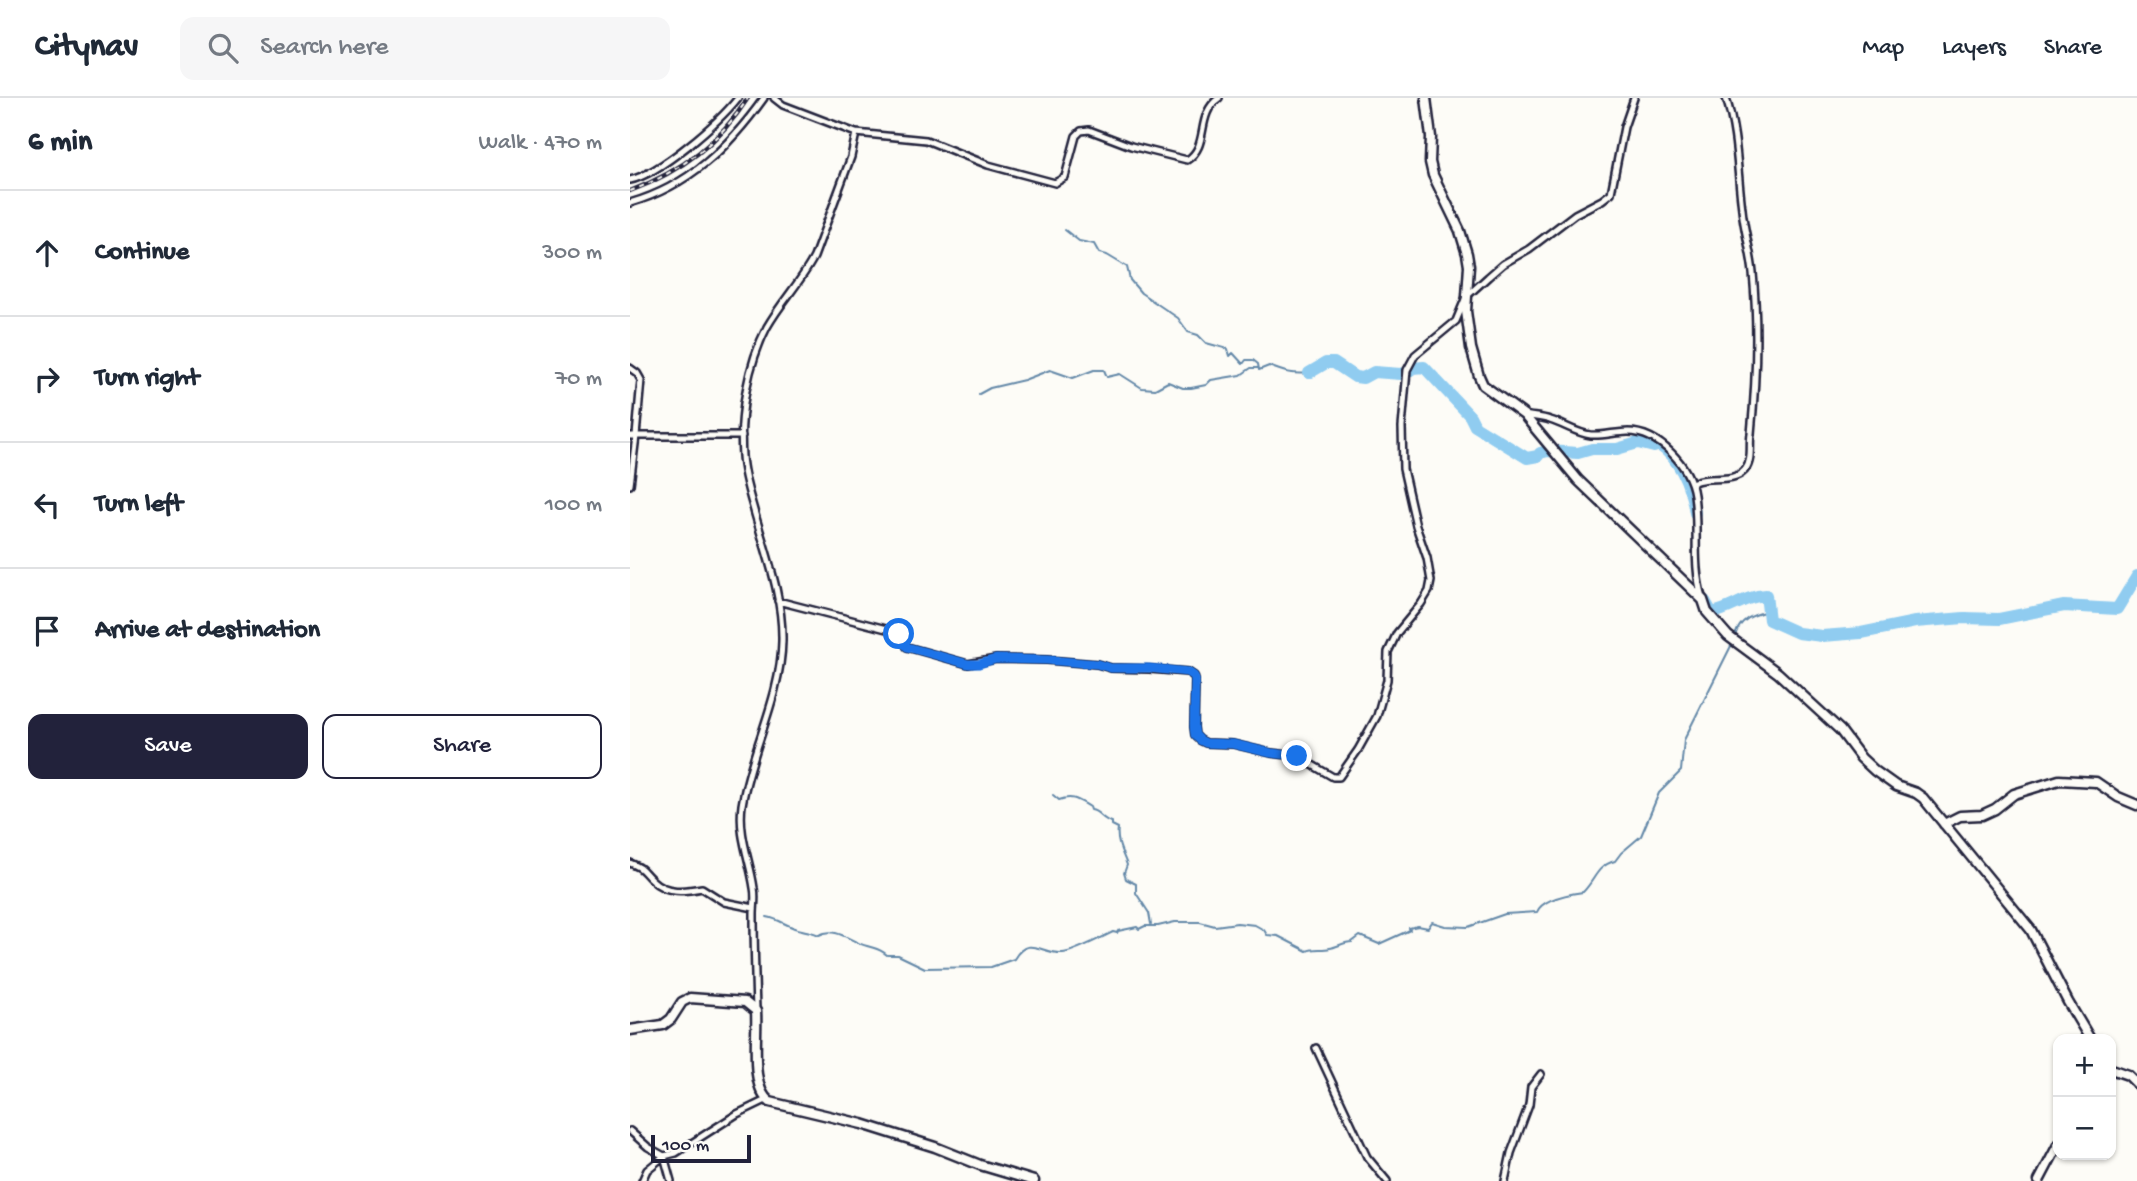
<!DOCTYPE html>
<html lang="en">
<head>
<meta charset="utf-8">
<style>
  :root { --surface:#fff; --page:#f6f6f7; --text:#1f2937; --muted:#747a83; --line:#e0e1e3; --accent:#22223b }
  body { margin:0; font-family:"Gochi Hand",sans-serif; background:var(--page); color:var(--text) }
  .controls { position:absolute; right:21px; bottom:21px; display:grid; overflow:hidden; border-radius:14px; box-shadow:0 2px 5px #0004 }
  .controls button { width:63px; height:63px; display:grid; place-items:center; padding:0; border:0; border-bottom:2px solid var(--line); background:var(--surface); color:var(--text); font:35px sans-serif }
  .scale { position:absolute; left:21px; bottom:18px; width:100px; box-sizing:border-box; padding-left:7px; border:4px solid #22223b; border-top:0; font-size:19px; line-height:24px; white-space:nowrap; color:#22223b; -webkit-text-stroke:5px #fdfcf7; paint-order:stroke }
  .stop { position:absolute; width:21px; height:21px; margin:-16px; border:5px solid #1a73e8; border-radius:50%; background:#fff }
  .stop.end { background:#1a73e8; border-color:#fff; box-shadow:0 2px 7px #0008 }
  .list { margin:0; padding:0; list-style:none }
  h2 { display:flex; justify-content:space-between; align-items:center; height:91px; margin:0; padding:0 28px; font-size:30px }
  h2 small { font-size:23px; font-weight:400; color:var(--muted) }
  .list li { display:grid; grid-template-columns:46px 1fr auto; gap:21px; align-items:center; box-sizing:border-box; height:126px; padding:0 28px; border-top:2px solid var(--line) }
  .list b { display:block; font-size:26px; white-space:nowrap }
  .list em { font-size:23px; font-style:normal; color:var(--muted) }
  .actions { display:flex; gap:14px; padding:21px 28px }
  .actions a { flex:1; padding:16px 0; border:2px solid var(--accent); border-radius:14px; text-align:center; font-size:24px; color:var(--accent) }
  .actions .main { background:var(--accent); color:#fff }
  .icon { flex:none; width:38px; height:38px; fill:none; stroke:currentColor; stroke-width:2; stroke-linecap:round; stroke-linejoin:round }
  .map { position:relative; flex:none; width:1507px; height:1083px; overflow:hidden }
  header { display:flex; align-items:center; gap:42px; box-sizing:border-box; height:98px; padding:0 35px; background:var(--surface); border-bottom:2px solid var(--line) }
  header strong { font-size:33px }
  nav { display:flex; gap:38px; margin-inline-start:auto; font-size:24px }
  .search { width:490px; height:63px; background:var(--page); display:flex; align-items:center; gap:18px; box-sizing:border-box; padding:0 24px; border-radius:14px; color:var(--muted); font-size:26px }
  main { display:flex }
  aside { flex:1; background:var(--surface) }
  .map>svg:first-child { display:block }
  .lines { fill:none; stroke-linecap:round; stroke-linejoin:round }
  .stream { stroke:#6488a8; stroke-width:2 }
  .river { stroke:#90ccf0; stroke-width:12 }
  .street-casing { stroke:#22223b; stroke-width:10 }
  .secondary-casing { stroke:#22223b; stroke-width:13 }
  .street { stroke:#fdfcf7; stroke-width:5 }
  .secondary { stroke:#fdfcf7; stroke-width:8 }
  .rail-casing { stroke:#22223b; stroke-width:4.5 }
  .rail { stroke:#fdfcf7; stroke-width:2; stroke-dasharray:5; stroke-linecap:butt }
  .route { stroke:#1a73e8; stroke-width:9 }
</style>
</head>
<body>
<header>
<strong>Citynav</strong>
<div class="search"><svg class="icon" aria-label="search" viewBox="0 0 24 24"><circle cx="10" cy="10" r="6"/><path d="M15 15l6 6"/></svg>Search here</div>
<nav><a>Map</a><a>Layers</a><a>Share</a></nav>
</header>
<main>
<aside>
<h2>6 min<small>Walk · 470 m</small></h2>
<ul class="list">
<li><svg class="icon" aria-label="ahead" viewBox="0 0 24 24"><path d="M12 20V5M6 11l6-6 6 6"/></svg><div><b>Continue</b></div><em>300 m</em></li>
<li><svg class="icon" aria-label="right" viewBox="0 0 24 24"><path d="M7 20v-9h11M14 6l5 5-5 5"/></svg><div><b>Turn right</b></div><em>70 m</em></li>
<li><svg class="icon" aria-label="left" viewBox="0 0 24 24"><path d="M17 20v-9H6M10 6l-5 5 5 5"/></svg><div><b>Turn left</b></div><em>100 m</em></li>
<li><svg class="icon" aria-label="arrive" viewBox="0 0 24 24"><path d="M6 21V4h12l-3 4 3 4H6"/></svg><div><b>Arrive at destination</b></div></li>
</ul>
<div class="actions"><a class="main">Save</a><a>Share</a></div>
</aside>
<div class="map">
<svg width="1507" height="1083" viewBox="0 0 1507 1083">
  <rect width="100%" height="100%" fill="#fdfcf7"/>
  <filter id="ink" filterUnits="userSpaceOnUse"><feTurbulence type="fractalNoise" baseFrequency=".0143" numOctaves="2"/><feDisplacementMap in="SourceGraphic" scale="14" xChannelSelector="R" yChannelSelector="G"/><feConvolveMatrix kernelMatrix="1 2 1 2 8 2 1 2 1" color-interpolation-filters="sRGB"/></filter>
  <g filter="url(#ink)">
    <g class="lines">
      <path class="stream" d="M435,132L449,143L464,146L469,155L477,157L497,169L500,182L511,195L548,220L558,234L568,237L576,245L598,251L600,258L603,255L613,266L616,262H623L628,266L629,272L639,268C653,274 664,277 679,275
        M349,296L360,290L394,282L420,272L443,280L464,272H474L477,279L490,276L512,290L525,291L538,284L553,290H561L576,287L581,282L611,277L621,270H628
        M1105,538C1110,521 1122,517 1138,513
        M423,697L429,702C443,697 448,702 460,709L461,712C470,713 472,723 482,724V727L488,730C486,744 492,754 497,767L494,775L496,781L506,786V795L519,815L521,826
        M137,819C150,821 159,830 172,832C179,834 183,834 189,837C206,828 221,844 237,848C246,851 249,850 257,857H268L295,870L361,869L384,861C399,836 412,857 433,855C444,854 473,839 483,834L487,835L488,833L507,829L509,831L515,828H528L545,824H570L585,828L607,825L625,827L634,832L637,837L648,838L677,853C684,850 692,852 700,850C707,849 714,844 722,844L730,838L749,846L780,832L779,830L788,828L798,830L802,824L815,828L838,829L875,816L907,814C912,801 939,796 953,794C966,781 966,768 985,763L991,755L1011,738L1029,695L1051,673L1054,642L1102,546"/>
      <path class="river" d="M679,275L696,265H704L725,279L733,280L744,274L771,276L776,275L783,270L794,269L840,318L845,328L897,360L908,358L910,355L918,353L948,355L962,351H987L1008,345L1024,349L1029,347C1051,362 1061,390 1065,415
        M1075,503L1082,515C1102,511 1115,498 1136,497L1139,522L1168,535L1192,538L1231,535L1285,524L1334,520L1369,521L1434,508L1487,511L1507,478"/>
      <g class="street-casing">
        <path id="street" d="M144,0L153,7L226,35L296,42L358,67L425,85L435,79L446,38L451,33L459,32L501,48L557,62C580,48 565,17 589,0
          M0,82C30,76 89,24 108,0
          M0,105C59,88 99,49 134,0
          M0,270L7,275L11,282L6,338H112
          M894,317C902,319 912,319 920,322C934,326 946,335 961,337C973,338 986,334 998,334C1029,334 1060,368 1064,397C1069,431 1062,465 1072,499
          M0,338H6L0,387
          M1062,388L1064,384C1080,377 1102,386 1115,372C1123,362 1119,347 1121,336C1126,284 1128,227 1123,175C1121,153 1114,133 1112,111C1107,73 1108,38 1096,0
          M148,503L264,533L269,536L277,549L338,566L366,561L417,562L467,566L481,570L519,571L558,574L564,578L565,582L564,629L565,637L570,642L576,645L603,646L641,655L667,658L703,679H709L728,652L747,618L757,582L758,554L767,535L791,506L799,493L801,483L797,460L786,428L773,371L772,329L777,272L785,257L826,223L836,199L858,179L873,166L899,151L945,116L972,102L981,95L994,29L1004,0
          M0,765C15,771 12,773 22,782C36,796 56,793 72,790L94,804L124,810
          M126,912C125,880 124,848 124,816C124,808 126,799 124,790C120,762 108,737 112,707C121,651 151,600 152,543C153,497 135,453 123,409C118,392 113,375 112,358C109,316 118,266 137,229C151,204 171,184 184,159L221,59L226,35
          M686,950L737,1059L757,1083
          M0,1033L18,1049L34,1058L41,1083
          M12,1083L17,1072L34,1058L46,1055L107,1016L136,1002
          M875,1083L881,1055L899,1007L901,989L911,976"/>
      </g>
      <g class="secondary-casing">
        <path id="secondary" d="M796,0L801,39L800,64L803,77L830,133L837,156L839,168L836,213L841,250L849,278L853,287L894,317L948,382L1073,502L1077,514L1098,538L1148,575L1210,632L1231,660L1245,673L1266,688L1286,695L1293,700L1401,832L1438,904L1460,941
          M1314,726L1330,718L1352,717L1365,711L1384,696L1429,682L1466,684L1488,699L1507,707
          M0,932L33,927L41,921L52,904L60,900L115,904L126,913C128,938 119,989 140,1004L232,1026L305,1049L350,1067L404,1083
          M1481,971L1498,977L1507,986
          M1409,1083L1428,1047"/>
      </g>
      <use href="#street" class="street"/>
      <use href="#secondary" class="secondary"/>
      <g class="rail-casing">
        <path id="rail" d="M0,93C48,75 90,44 118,0"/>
      </g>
      <use href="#rail" class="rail"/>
    </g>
  </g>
  <g class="lines" filter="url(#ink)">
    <path class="route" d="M269,536L277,549L338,566H349L366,561L417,562L467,566L481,570H519L558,574L564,578L565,582L564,629L565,637L570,642L576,645L603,646L641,655L667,658"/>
  </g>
</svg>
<div class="controls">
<button>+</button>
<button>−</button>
</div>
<div class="scale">100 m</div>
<div class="stop" style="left:269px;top:536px"></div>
<div class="stop end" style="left:667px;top:658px"></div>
</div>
</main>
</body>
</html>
